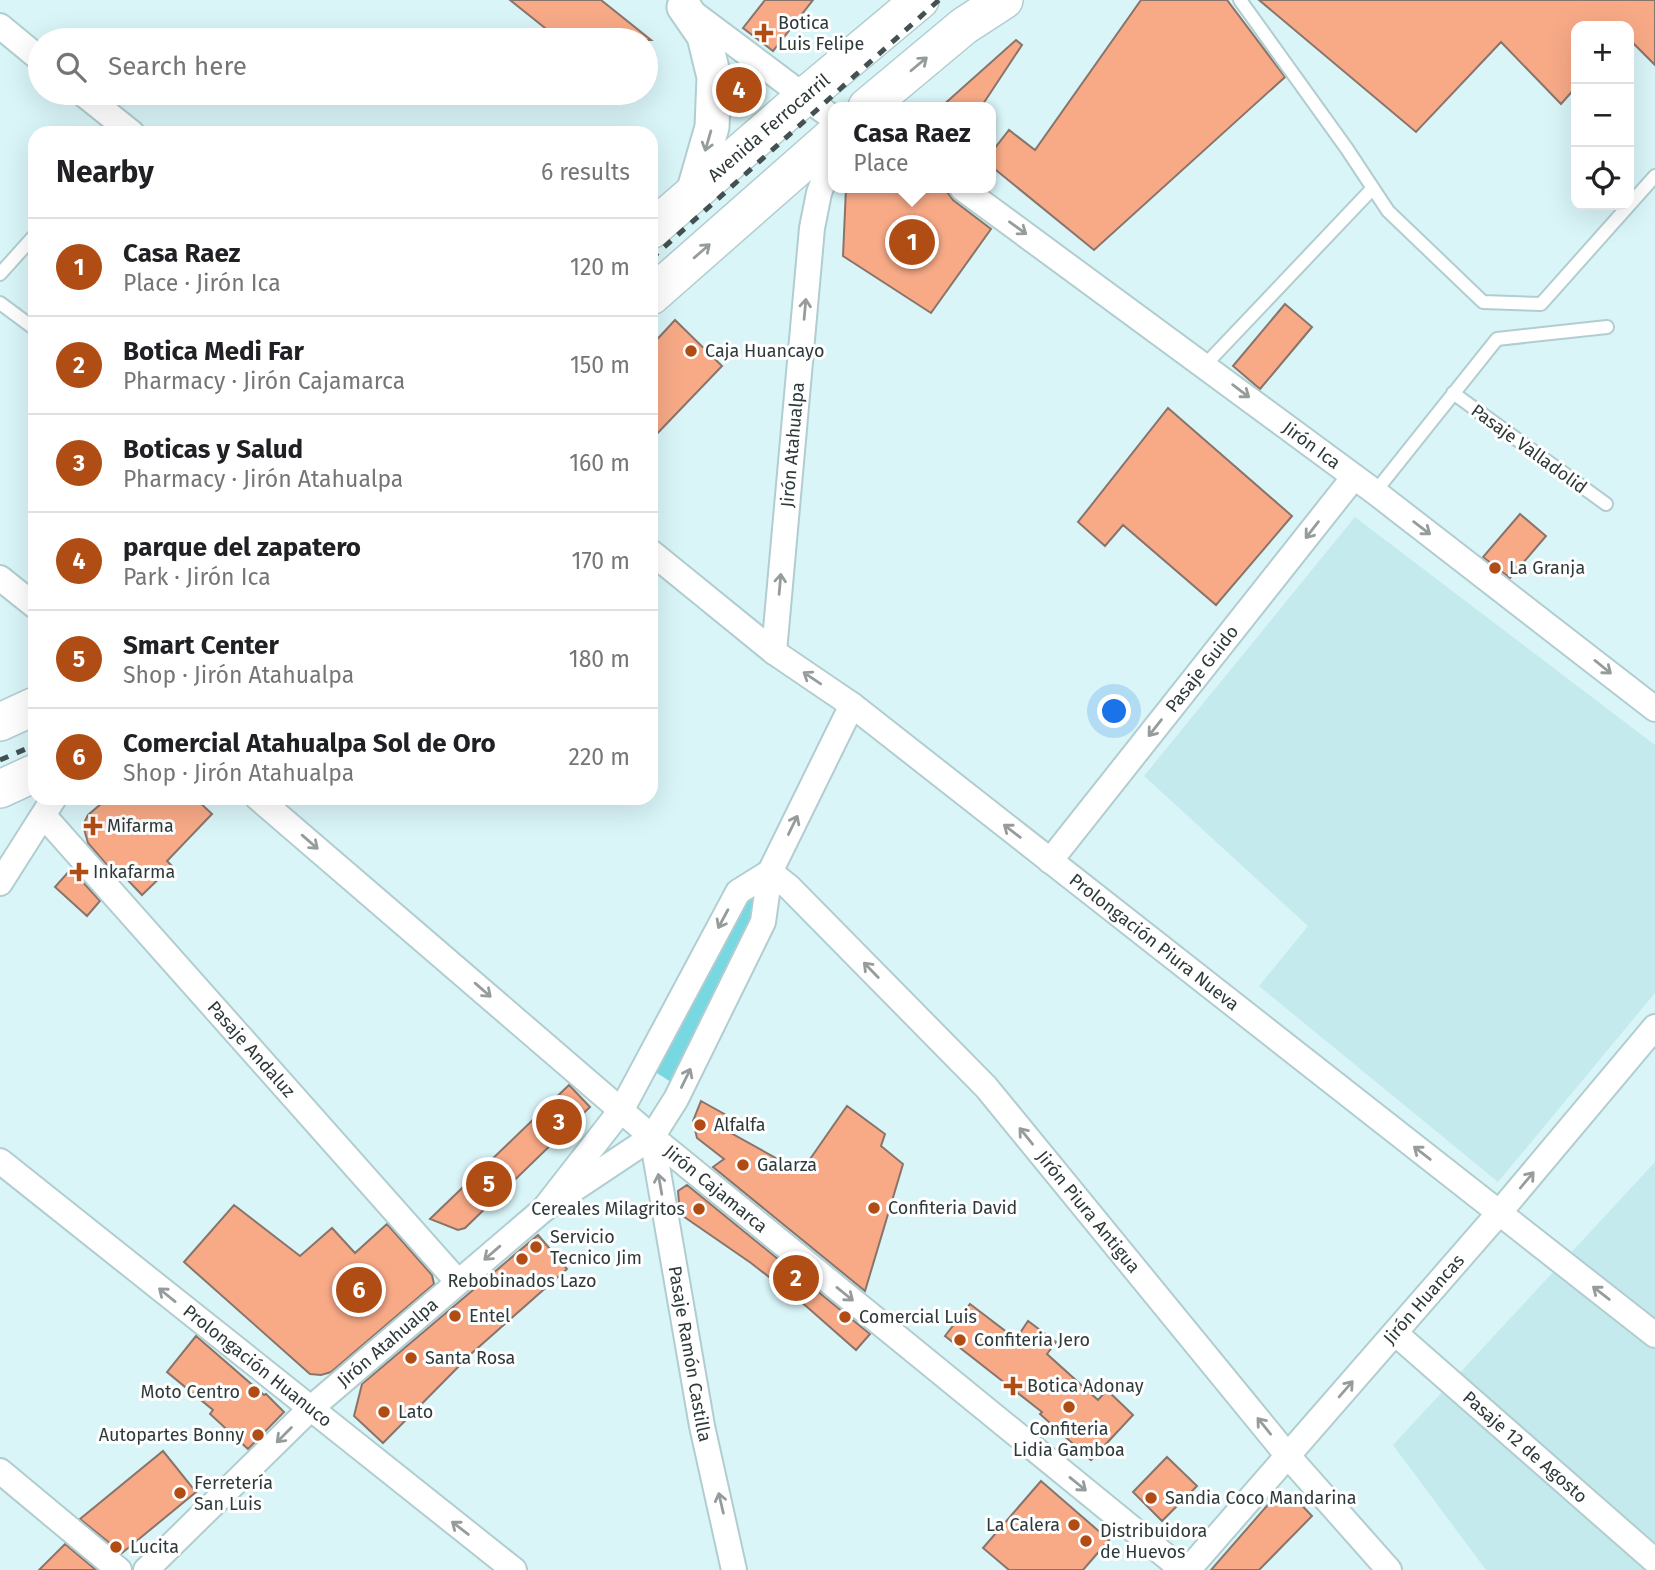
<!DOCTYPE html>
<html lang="en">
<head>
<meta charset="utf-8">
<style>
  :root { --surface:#fff; --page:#f6f6f6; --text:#202124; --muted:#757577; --line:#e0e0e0; --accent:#b04d14 }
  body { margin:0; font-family:"Fira Sans",sans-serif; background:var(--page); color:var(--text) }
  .controls { position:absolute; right:21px; top:21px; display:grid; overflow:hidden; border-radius:14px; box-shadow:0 7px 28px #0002 }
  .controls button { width:63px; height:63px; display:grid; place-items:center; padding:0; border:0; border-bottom:2px solid var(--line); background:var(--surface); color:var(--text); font:35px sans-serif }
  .you { position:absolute; left:1115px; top:712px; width:24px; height:24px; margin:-18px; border:5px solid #fff; border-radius:50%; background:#1a73e8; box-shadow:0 0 0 10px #1a73e833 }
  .badge { display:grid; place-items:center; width:46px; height:46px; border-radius:50%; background:var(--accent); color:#fff; font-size:23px; font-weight:700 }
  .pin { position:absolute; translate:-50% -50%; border:4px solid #fff; box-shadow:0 2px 7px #0006 }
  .popup { position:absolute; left:828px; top:102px; width:168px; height:91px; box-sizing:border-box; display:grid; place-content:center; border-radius:14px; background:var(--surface); filter:drop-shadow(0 2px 5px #0005); font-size:23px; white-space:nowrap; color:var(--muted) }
  .popup b { font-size:26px; color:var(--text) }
  .popup::after { content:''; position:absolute; left:50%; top:100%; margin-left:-14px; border:14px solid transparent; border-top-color:var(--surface) }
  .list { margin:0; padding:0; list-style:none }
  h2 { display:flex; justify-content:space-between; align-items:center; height:91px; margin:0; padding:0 28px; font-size:30px }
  h2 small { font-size:23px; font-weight:400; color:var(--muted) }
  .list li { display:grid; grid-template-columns:46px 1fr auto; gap:21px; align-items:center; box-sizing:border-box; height:98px; padding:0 28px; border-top:2px solid var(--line) }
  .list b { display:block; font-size:26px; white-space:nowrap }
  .list p { margin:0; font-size:23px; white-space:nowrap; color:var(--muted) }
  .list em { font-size:23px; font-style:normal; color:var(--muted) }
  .icon { flex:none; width:38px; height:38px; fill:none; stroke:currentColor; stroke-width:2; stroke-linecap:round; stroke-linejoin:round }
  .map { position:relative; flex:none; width:1655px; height:1570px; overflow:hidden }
  .search { position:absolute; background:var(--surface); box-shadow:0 7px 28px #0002; left:28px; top:28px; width:630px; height:77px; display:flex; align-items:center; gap:18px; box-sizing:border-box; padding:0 24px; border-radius:38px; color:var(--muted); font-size:26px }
  .panel { position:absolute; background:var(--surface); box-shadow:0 7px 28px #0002; left:28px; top:126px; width:630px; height:679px; border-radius:21px }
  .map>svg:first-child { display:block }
  .built { fill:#c4eaee }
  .green { fill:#77d8e2 }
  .building { fill:#f8aa87; stroke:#89746b; stroke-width:2 }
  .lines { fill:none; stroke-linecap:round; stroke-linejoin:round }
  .service-casing { stroke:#b1cdd0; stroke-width:16 }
  .minor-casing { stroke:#b1cdd0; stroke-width:28 }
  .secondary-casing { stroke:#b1cdd0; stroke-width:37 }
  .primary-casing { stroke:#b1cdd0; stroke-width:40 }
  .service { stroke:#fff; stroke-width:12 }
  .minor { stroke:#fff; stroke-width:24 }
  .secondary { stroke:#fff; stroke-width:33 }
  .primary { stroke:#fff; stroke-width:37 }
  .rail { stroke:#435152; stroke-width:5; stroke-dasharray:9 9; stroke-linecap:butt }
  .oneway { stroke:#969c9c }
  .poi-dot { fill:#b04d14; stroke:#fff; stroke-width:2.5 }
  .labels { text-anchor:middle; stroke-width:6; stroke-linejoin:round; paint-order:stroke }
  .poi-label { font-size:18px; fill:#2e393a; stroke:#fff; text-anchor:start }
  .street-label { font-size:18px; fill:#2e393a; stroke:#fff }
</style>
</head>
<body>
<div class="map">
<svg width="1655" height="1570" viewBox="0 0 1655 1570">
  <rect width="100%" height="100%" fill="#d9f5f8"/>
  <path class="built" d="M1355,517L1655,745V993L1498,1182L1259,986L1308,926L1144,776Z
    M1655,1162V1570H1486L1393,1445Z"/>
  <path class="green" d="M722,67L755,93L728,115Z
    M756,894L759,923L671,1082L649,1068L733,916Z"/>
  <path class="building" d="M510,0H601L651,40H560Z
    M765,0H813L773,51L743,28Z
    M1141,0H1227L1285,77L1094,250L991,166V153L1009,130L1035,150Z
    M1259,0H1655V65L1629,39V26H1576V87L1561,104L1501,42L1416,132Z
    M1016,40L1022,45L981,107H941Z
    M846,188H939L948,193L953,200L991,229L931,313L843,256Z
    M1285,304L1312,327L1260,389L1233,366Z
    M675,320L722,366L651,440V346Z
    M1168,408L1292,516L1216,605L1123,525L1105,546L1078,522Z
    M1520,514L1546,536L1510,578L1483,557Z
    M108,798H195L212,814L167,861L172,866L142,895L123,875L119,879L88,843L83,825L88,815Z
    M71,869L100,901L87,916L55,887Z
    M569,1085L590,1107L465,1228L458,1230L430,1219Z
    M701,1101L726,1115L722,1128L801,1172L847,1106L885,1134L881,1146L903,1164L865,1291L713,1167L724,1159L697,1138L693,1121Z
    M687,1185L870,1334L856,1350L806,1306L751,1263L680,1214L678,1191Z
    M234,1205L300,1256L332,1228L355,1253L387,1224L432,1275L434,1284L331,1372L321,1375L310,1374L184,1262Z
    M538,1235L567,1269L472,1353L383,1443L354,1416L362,1384Z
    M970,1304L1016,1339L1028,1321L1056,1342L1047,1354L1098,1400L1107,1390L1133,1415L1091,1460L1040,1414L1042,1412L945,1336Z
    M196,1336L264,1395L266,1394L284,1412L248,1449L210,1414L213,1410L167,1372Z
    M163,1451L196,1492L122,1553L80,1519Z
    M1167,1457L1197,1486L1162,1521L1133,1492Z
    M1041,1481L1109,1540L1083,1570H1009L983,1548Z
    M1279,1492L1292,1495L1312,1516L1259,1570H1211Z
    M65,1544L96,1570H39Z"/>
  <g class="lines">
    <g class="service-casing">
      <path id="service" d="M1240,0L1347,149L1388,211L1483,302L1541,304L1655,176
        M0,274L35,235
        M0,303L35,329
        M1205,365L1373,188
        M1453,393L1606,504
        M1375,492L1497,339L1607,327"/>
    </g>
    <g class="minor-casing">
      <g id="minor">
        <path d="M696,15L833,118"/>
        <path d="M0,26L40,59"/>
        <path d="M82,93L132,133"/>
        <path id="s1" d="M962,188L1375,492L1655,709"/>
        <path id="s2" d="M651,552L774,652L852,705L1655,1335"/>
        <path d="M0,578L35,606"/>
        <path id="s3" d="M774,652L812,228L819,193L833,156"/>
        <path id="s4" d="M258,798L652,1137L1183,1570"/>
        <path id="s5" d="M44,816L458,1282"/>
        <path id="s6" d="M1050,861L1354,477"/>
        <path d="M0,883L54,798"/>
        <path id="s7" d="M652,1137L702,1426L734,1570"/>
        <path id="s8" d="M0,1161L514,1570"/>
        <path id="s9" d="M544,1209L622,1109L738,892L770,872L789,887L986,1087L1288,1456L1389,1570"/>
        <path id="s10" d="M1395,1333L1655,1561"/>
        <path d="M0,1471L119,1570"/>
        <path id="s11" d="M146,1570L310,1409L544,1209L652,1137L676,1099L763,922L770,872L852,705"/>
        <path id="s12" d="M1188,1570L1499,1213L1655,1027"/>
      </g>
    </g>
    <g class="secondary-casing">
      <path id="secondary" d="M684,7L704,36L714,77L712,127L693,193"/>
    </g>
    <g class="primary-casing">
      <g id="primary">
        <path d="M867,107L964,26L1004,0"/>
        <path id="s13" d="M651,230L804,97L920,0"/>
        <path d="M651,296L833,136"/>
        <path d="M0,722L35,706"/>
        <path d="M0,789L35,773"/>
      </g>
    </g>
    <use href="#service" class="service"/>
    <use href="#minor" class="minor"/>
    <use href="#secondary" class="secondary"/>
    <use href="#primary" class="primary"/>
    <path class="rail" d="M651,259L939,0
      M0,760L35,745"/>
  </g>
  <defs><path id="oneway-shaft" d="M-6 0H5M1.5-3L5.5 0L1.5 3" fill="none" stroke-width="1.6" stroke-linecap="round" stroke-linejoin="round" transform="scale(1.75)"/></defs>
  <g class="oneway">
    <use href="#oneway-shaft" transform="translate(919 64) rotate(-40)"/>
    <use href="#oneway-shaft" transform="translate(708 141) rotate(106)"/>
    <use href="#oneway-shaft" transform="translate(1018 228) rotate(36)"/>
    <use href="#oneway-shaft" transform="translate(702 251) rotate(-41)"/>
    <use href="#oneway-shaft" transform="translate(805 309) rotate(-85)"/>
    <use href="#oneway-shaft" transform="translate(1241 391) rotate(37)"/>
    <use href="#oneway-shaft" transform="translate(1422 528) rotate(37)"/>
    <use href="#oneway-shaft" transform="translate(1312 530) rotate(128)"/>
    <use href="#oneway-shaft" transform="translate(780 584) rotate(-85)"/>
    <use href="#oneway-shaft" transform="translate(1603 667) rotate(39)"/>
    <use href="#oneway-shaft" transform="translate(812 678) rotate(-146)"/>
    <use href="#oneway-shaft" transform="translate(1155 728) rotate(128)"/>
    <use href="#oneway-shaft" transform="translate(793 825) rotate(-64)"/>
    <use href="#oneway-shaft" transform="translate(1012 831) rotate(-142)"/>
    <use href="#oneway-shaft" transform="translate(310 842) rotate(41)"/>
    <use href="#oneway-shaft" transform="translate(723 919) rotate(118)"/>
    <use href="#oneway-shaft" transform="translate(871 970) rotate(-134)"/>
    <use href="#oneway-shaft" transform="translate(483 990) rotate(41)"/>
    <use href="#oneway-shaft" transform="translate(686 1078) rotate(-64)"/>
    <use href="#oneway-shaft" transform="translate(1026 1136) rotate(-129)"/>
    <use href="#oneway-shaft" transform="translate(1422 1153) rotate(-142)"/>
    <use href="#oneway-shaft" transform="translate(1527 1180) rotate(-50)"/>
    <use href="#oneway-shaft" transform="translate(660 1184) rotate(-100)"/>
    <use href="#oneway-shaft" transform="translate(492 1253) rotate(139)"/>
    <use href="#oneway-shaft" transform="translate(1601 1293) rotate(-142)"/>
    <use href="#oneway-shaft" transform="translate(845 1294) rotate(39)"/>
    <use href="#oneway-shaft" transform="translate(167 1295) rotate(-141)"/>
    <use href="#oneway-shaft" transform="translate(1346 1389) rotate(-49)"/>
    <use href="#oneway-shaft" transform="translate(1264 1426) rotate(-129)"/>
    <use href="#oneway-shaft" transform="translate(284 1435) rotate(135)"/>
    <use href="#oneway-shaft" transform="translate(1078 1484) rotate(39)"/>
    <use href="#oneway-shaft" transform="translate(721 1503) rotate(-103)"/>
    <use href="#oneway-shaft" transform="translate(460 1528) rotate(-142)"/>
  </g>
  <g class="poi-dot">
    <path d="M760.5 22.5h7v7h7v7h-7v7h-7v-7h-7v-7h7z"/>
    <circle cx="691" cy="351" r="7"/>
    <circle cx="1495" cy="568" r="7"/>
    <path d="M89.5 815.5h7v7h7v7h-7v7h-7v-7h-7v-7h7z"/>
    <path d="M75.5 861.5h7v7h7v7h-7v7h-7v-7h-7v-7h7z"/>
    <circle cx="700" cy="1125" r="7"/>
    <circle cx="743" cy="1165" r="7"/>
    <circle cx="874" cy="1208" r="7"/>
    <circle cx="699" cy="1209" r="7"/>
    <circle cx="536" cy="1247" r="7"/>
    <circle cx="522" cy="1259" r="7"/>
    <circle cx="455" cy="1316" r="7"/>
    <circle cx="845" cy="1317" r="7"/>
    <circle cx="960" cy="1340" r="7"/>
    <circle cx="411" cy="1358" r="7"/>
    <path d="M1009.5 1375.5h7v7h7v7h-7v7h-7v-7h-7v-7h7z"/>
    <circle cx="254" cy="1392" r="7"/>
    <circle cx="1069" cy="1407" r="7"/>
    <circle cx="384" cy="1412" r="7"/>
    <circle cx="258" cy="1435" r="7"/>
    <circle cx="180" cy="1493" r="7"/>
    <circle cx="1151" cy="1498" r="7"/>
    <circle cx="1074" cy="1525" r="7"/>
    <circle cx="1086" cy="1541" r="7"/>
    <circle cx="116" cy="1547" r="7"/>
  </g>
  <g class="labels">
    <g class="poi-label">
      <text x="778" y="29">Botica<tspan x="778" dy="21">Luis Felipe</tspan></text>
      <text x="705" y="357">Caja Huancayo</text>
      <text x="1509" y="574">La Granja</text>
      <text x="107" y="832">Mifarma</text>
      <text x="93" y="878">Inkafarma</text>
      <text x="714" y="1131">Alfalfa</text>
      <text x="757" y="1171">Galarza</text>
      <text x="888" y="1214">Confiteria David</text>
      <text x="685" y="1215" text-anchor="end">Cereales Milagritos</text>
      <text x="550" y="1243">Servicio<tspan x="550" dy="21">Tecnico Jim</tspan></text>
      <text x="522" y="1287" text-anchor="middle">Rebobinados Lazo</text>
      <text x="469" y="1322">Entel</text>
      <text x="859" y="1323">Comercial Luis</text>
      <text x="974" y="1346">Confiteria Jero</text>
      <text x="425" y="1364">Santa Rosa</text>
      <text x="1027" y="1392">Botica Adonay</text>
      <text x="240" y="1398" text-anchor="end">Moto Centro</text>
      <text x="398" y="1418">Lato</text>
      <text x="1069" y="1435" text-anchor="middle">Confiteria<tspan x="1069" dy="21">Lidia Gamboa</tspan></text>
      <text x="244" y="1441" text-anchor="end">Autopartes Bonny</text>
      <text x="194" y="1489">Ferretería<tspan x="194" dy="21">San Luis</tspan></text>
      <text x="1165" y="1504">Sandia Coco Mandarina</text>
      <text x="1060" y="1531" text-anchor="end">La Calera</text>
      <text x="1100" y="1537">Distribuidora<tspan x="1100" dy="21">de Huevos</tspan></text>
      <text x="130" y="1553">Lucita</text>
    </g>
    <g class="street-label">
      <text dy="6" stroke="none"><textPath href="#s13" startOffset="156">Avenida Ferrocarril</textPath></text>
      <text dy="6" stroke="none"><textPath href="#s3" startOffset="208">Jirón Atahualpa</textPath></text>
      <text dy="6" stroke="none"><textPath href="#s1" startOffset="434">Jirón Ica</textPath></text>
      <text transform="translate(1529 449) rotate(36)" y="6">Pasaje Valladolid</text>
      <text dy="6" stroke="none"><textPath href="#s6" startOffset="245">Pasaje Guido</textPath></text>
      <text dy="6" stroke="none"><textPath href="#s2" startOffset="637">Prolongación Piura Nueva</textPath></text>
      <text dy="6" stroke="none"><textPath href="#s5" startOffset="312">Pasaje Andaluz</textPath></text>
      <text dy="6" stroke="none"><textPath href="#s4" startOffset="602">Jirón Cajamarca</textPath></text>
      <text dy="6" stroke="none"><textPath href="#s9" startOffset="877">Jirón Piura Antigua</textPath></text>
      <text dy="6" stroke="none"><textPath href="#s12" startOffset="359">Jirón Huancas</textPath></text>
      <text dy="6" stroke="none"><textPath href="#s11" startOffset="332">Jirón Atahualpa</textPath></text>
      <text dy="6" stroke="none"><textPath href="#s7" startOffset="220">Pasaje Ramón Castilla</textPath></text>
      <text dy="6" stroke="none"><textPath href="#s8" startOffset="329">Prolongación Huanuco</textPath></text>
      <text dy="6" stroke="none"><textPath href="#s10" startOffset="173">Pasaje 12 de Agosto</textPath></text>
    </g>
  </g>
</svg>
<div class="controls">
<button>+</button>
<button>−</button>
<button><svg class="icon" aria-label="locate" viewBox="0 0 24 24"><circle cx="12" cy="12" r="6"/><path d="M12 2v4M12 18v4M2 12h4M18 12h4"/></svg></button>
</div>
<div class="you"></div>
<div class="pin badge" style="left:912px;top:242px">1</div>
<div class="popup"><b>Casa Raez</b>Place</div>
<div class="pin badge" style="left:796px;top:1278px">2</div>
<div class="pin badge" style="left:559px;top:1122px">3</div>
<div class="pin badge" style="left:739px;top:90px">4</div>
<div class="pin badge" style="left:489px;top:1184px">5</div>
<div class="pin badge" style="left:359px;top:1290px">6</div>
<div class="search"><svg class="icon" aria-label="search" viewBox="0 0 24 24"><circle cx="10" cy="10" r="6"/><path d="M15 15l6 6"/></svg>Search here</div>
<section class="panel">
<h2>Nearby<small>6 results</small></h2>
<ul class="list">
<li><span class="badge">1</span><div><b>Casa Raez</b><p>Place · Jirón Ica</p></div><em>120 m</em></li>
<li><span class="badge">2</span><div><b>Botica Medi Far</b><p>Pharmacy · Jirón Cajamarca</p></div><em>150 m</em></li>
<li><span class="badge">3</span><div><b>Boticas y Salud</b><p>Pharmacy · Jirón Atahualpa</p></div><em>160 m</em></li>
<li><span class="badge">4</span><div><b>parque del zapatero</b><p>Park · Jirón Ica</p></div><em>170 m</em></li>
<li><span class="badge">5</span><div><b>Smart Center</b><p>Shop · Jirón Atahualpa</p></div><em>180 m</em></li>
<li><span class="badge">6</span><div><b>Comercial Atahualpa Sol de Oro</b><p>Shop · Jirón Atahualpa</p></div><em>220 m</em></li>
</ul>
</section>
</div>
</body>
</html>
